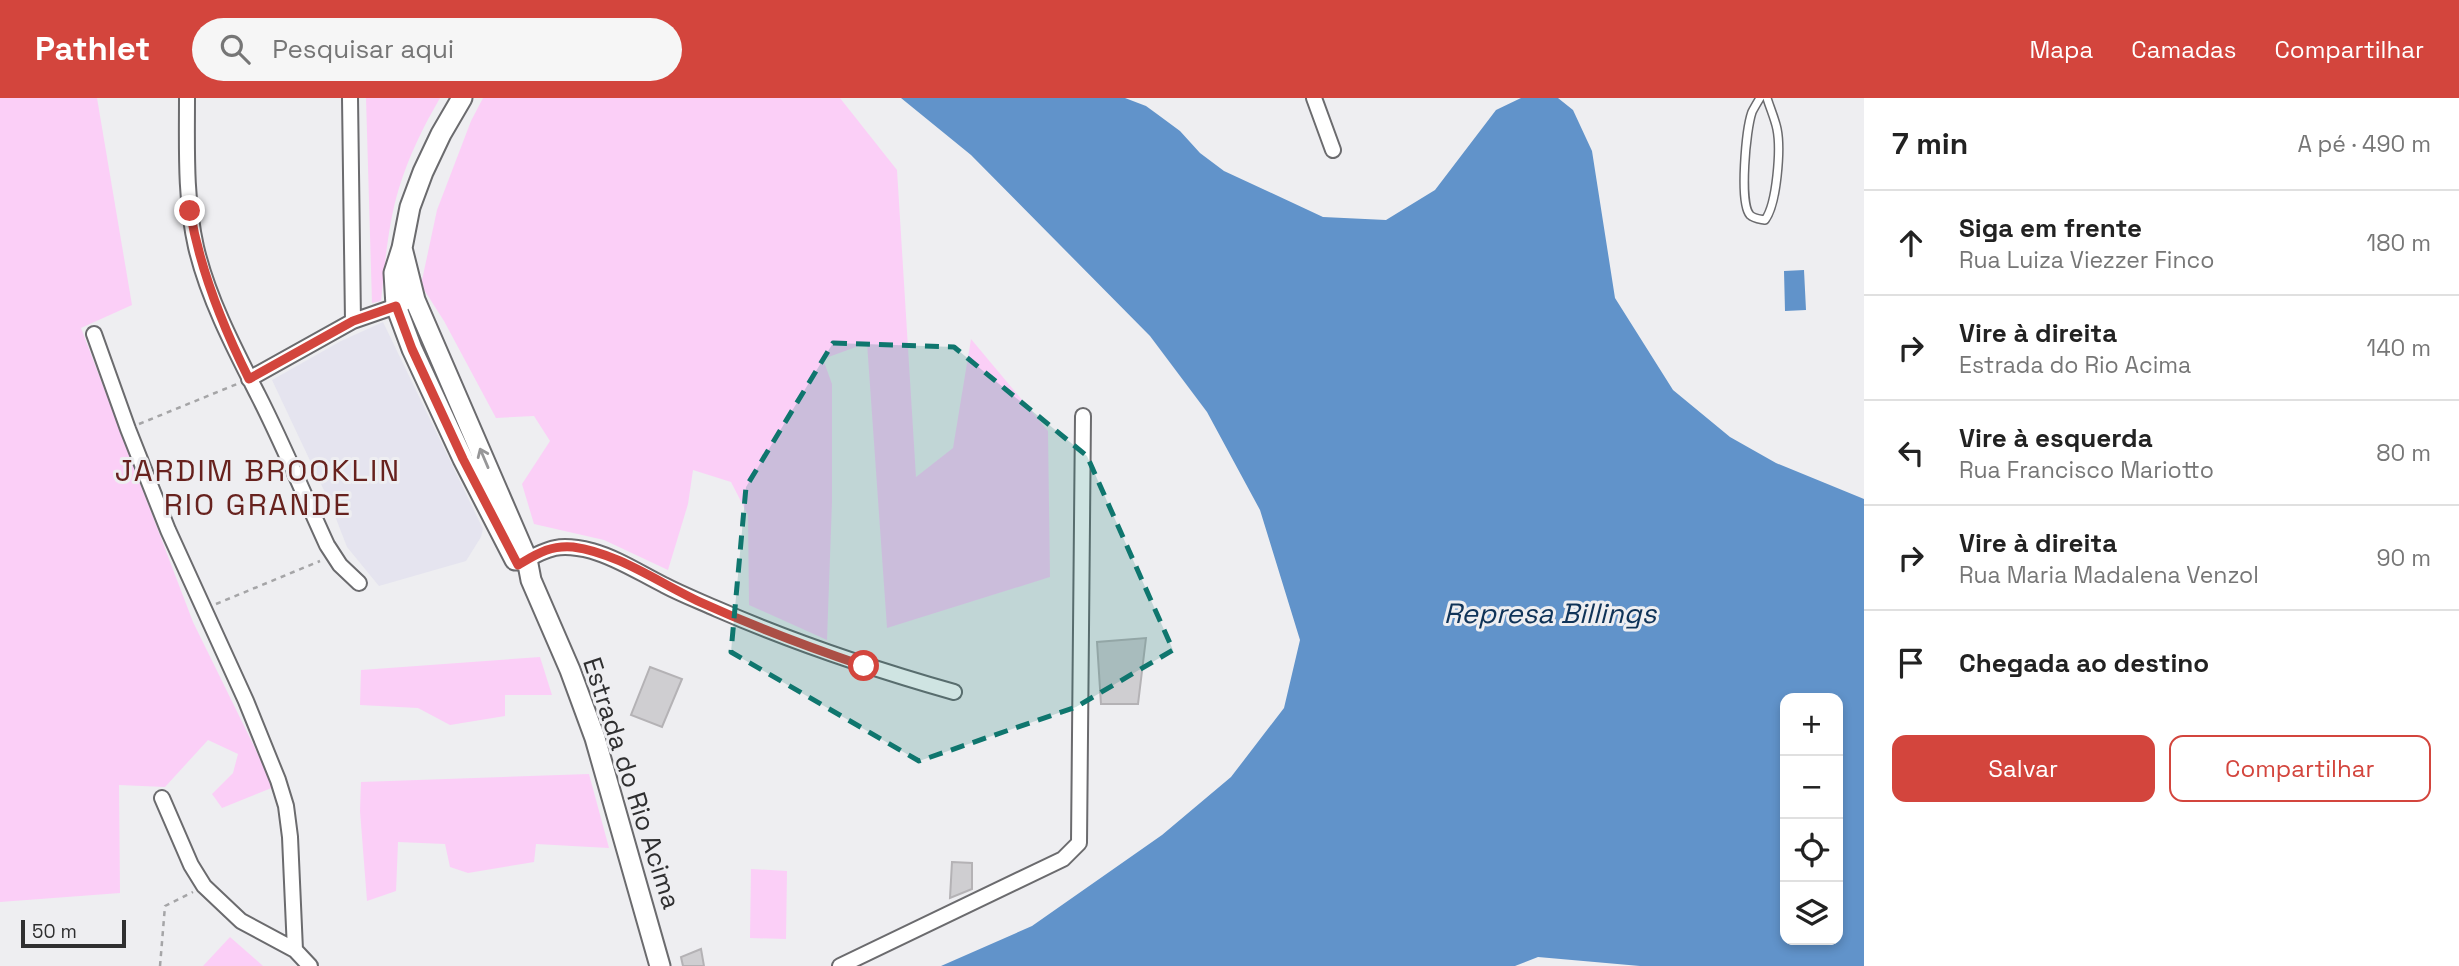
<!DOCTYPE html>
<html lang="pt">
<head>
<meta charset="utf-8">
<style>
  :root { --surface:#fff; --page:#f6f6f6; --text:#222; --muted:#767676; --line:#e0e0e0; --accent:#d3453d }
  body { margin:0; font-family:"Space Grotesk",sans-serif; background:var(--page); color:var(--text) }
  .controls { position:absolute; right:21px; bottom:21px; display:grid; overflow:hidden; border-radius:14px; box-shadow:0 4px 10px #0003 }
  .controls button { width:63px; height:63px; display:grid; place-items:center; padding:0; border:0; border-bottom:2px solid var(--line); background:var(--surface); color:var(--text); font:35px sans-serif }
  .scale { position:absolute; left:21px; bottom:18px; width:105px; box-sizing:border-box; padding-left:7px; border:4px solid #2f2f30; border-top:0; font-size:19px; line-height:24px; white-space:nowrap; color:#2f2f30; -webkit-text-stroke:5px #eeeef1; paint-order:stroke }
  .stop { position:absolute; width:21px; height:21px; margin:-16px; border:5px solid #d3453d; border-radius:50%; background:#fff }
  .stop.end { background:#d3453d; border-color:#fff; box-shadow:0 2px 7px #0008 }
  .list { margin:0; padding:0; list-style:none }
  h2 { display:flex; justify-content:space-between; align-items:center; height:91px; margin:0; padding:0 28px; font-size:30px }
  h2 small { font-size:23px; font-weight:400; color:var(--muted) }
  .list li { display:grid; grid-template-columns:46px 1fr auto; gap:21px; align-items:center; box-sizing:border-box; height:105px; padding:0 28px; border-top:2px solid var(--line) }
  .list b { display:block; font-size:26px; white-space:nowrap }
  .list p { margin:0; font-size:23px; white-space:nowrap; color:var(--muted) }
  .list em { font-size:23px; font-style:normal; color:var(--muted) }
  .actions { display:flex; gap:14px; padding:21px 28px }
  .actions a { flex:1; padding:16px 0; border:2px solid var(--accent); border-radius:14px; text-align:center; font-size:24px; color:var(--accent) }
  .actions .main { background:var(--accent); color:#fff }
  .icon { flex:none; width:38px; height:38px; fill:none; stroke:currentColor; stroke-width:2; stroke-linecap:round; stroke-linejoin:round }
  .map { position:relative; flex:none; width:1864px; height:868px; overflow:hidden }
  header { display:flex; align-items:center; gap:42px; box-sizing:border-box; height:98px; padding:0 35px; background:var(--accent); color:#fff }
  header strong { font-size:33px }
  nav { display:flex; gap:38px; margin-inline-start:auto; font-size:24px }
  .search { width:490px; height:63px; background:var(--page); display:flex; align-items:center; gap:18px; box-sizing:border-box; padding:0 24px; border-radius:38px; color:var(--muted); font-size:26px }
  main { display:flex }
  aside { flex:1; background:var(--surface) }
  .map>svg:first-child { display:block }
  .built { fill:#e5e4ef }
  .green { fill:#fbcff7 }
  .water { fill:#6193ca; fill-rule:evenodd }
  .building { fill:#cfced1; stroke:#b4b2b5; stroke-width:2 }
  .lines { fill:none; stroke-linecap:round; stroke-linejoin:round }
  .service-casing { stroke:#6b6b6e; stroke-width:10 }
  .minor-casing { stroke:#6b6b6e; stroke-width:18 }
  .secondary-casing { stroke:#6b6b6e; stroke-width:23 }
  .path { stroke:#a5a5a7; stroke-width:2.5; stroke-dasharray:5 5; stroke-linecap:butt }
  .service { stroke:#fff; stroke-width:7 }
  .minor { stroke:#fff; stroke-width:14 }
  .secondary { stroke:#fff; stroke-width:19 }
  .oneway { stroke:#979798 }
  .route { stroke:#d3453d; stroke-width:9 }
  .marked { fill:#0f766e; fill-opacity:0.2; stroke:#0f766e; stroke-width:5; stroke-dasharray:14 9; stroke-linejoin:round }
  .labels { text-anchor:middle; stroke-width:6; stroke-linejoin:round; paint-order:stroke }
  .street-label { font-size:26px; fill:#2f2f30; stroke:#eeeef1 }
  .water-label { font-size:28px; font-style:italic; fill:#0f3358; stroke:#eeeef1 }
  .quarter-label { font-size:30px; letter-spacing:2px; fill:#67221e; stroke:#eeeef1 }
</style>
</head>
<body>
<header>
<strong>Pathlet</strong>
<div class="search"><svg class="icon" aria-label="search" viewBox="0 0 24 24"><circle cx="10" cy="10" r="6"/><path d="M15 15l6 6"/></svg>Pesquisar aqui</div>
<nav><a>Mapa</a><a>Camadas</a><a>Compartilhar</a></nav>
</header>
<main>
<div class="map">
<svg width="1864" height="868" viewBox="0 0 1864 868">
  <rect width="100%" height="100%" fill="#eeeef1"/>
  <path class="built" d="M383,224L483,431L481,439L466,463L379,488L347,449L330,405L272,282L341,243Z"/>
  <path class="green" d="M0,0H97L132,207L81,230L193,524L274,689L222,710L212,696L233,675L238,656L208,642L165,689L119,687L120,795L0,804Z
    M366,0H440C423,29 409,58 399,90C388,126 385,166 381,203L372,205Z
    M483,0H840L897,72L916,379L953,350L971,241L1048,333L1050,479L887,530L867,245L823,261L832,286V404L827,542L749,507L748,417L731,384L693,372L688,406L668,472L604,442L534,426L522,386L550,343L534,318L496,320L444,223L421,187L437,112L471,23Z
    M540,559L552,597H505V618L450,627L418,610L360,607L361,572Z
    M589,676L609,750L536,746L534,764L468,775L450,769L445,746L398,744L396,793L367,803L360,713L361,684Z
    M751,771L787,773L786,841L750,840Z
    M230,839L263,868H203Z"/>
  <path class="water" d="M901,0H1125L1146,8L1157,16L1180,33L1200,55L1224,73L1323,119L1386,122L1435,92L1496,12L1521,0H1558L1573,12L1592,53L1615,200L1673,292L1730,339L1776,365L1864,401V868H1640L1538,859L1515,868H941L1032,828L1162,737L1231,679L1284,610L1300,542L1260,412L1207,314L1150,238L971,57ZM1838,600V842H1785V600Z
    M1804,172L1806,212L1785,213L1784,173Z"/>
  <path class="building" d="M1146,540L1138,606H1101L1097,544Z
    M650,569L682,581L662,629L631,617Z
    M952,764L972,765V791L950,800Z
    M701,851L704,868H683L681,859Z"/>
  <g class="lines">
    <g class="service-casing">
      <path id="service" d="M1760,0C1757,5 1754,10 1752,14C1746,31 1739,105 1750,117C1754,121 1760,121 1765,122C1777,106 1781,51 1777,31C1775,21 1770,10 1767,0"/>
    </g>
    <g class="minor-casing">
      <path id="minor" d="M187,0C187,50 185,100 196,149C208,200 234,250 258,297C283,346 304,397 327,447L340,467L359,485
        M350,0L353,223
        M1314,0L1333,52
        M94,236L128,331L168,432L246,603L278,682L286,708L290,739L295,852
        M249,281L353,223L405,205
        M521,465C549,449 560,445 592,453C617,460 640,475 664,487C681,496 699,503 717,511C795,545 873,571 954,594
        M162,700L191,767L204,788L241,823L295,852L310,868
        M840,868L1063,761L1079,745L1083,318"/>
    </g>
    <g class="secondary-casing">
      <path id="secondary" d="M462,0L441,36L423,74L410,109L402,150L394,175L396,208L412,251L463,361L515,462
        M402,150L415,202L527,461L531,482L570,572L595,640L660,868"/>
    </g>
    <path class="path" d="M139,326L237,286
      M216,506L320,463
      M160,868L165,808L193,794"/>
    <use href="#service" class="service"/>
    <use href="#minor" class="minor"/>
    <use href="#secondary" class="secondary"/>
  </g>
  <defs><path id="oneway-shaft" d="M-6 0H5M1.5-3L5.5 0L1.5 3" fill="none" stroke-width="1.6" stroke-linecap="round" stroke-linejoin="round" transform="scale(1.75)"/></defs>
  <use class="oneway" href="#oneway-shaft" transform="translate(484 360) rotate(-113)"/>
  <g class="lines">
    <path class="route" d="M190,113C200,172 222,227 249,281L353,223L396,208L412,251L463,361L518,467C537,456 550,447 573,449C618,455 659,485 700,504C753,528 808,549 864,568"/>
  </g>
  <path class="marked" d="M833,245L954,249L1087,358L1173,552L1076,609L919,663L731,554L746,389Z"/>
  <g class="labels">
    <g class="street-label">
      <text transform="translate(632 685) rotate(72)" y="9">Estrada do Rio Acima</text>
    </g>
    <g class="water-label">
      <text x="1550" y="525">Represa Billings</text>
    </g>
    <g class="quarter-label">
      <text x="258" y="383">JARDIM BROOKLIN<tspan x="258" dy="34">RIO GRANDE</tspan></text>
    </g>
  </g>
</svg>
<div class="controls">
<button>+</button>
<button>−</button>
<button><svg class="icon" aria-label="locate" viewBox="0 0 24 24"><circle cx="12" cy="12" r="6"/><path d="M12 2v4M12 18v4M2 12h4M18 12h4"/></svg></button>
<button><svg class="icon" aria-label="layers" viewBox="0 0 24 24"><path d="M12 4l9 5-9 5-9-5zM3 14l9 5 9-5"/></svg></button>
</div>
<div class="scale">50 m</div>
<div class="stop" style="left:864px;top:568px"></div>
<div class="stop end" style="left:190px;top:113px"></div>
</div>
<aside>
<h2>7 min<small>A pé · 490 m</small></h2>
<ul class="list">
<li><svg class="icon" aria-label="ahead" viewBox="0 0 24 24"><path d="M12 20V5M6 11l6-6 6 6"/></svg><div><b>Siga em frente</b><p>Rua Luiza Viezzer Finco</p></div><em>180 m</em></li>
<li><svg class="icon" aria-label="right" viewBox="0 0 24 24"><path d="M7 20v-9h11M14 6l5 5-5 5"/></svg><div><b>Vire à direita</b><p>Estrada do Rio Acima</p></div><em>140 m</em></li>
<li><svg class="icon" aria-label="left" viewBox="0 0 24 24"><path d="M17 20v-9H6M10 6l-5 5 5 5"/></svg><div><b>Vire à esquerda</b><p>Rua Francisco Mariotto</p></div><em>80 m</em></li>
<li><svg class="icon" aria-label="right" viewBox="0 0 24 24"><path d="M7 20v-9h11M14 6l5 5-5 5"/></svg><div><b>Vire à direita</b><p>Rua Maria Madalena Venzol</p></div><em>90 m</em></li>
<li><svg class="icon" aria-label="arrive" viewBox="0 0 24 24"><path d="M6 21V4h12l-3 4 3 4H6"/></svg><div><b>Chegada ao destino</b></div></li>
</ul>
<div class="actions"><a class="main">Salvar</a><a>Compartilhar</a></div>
</aside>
</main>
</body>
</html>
